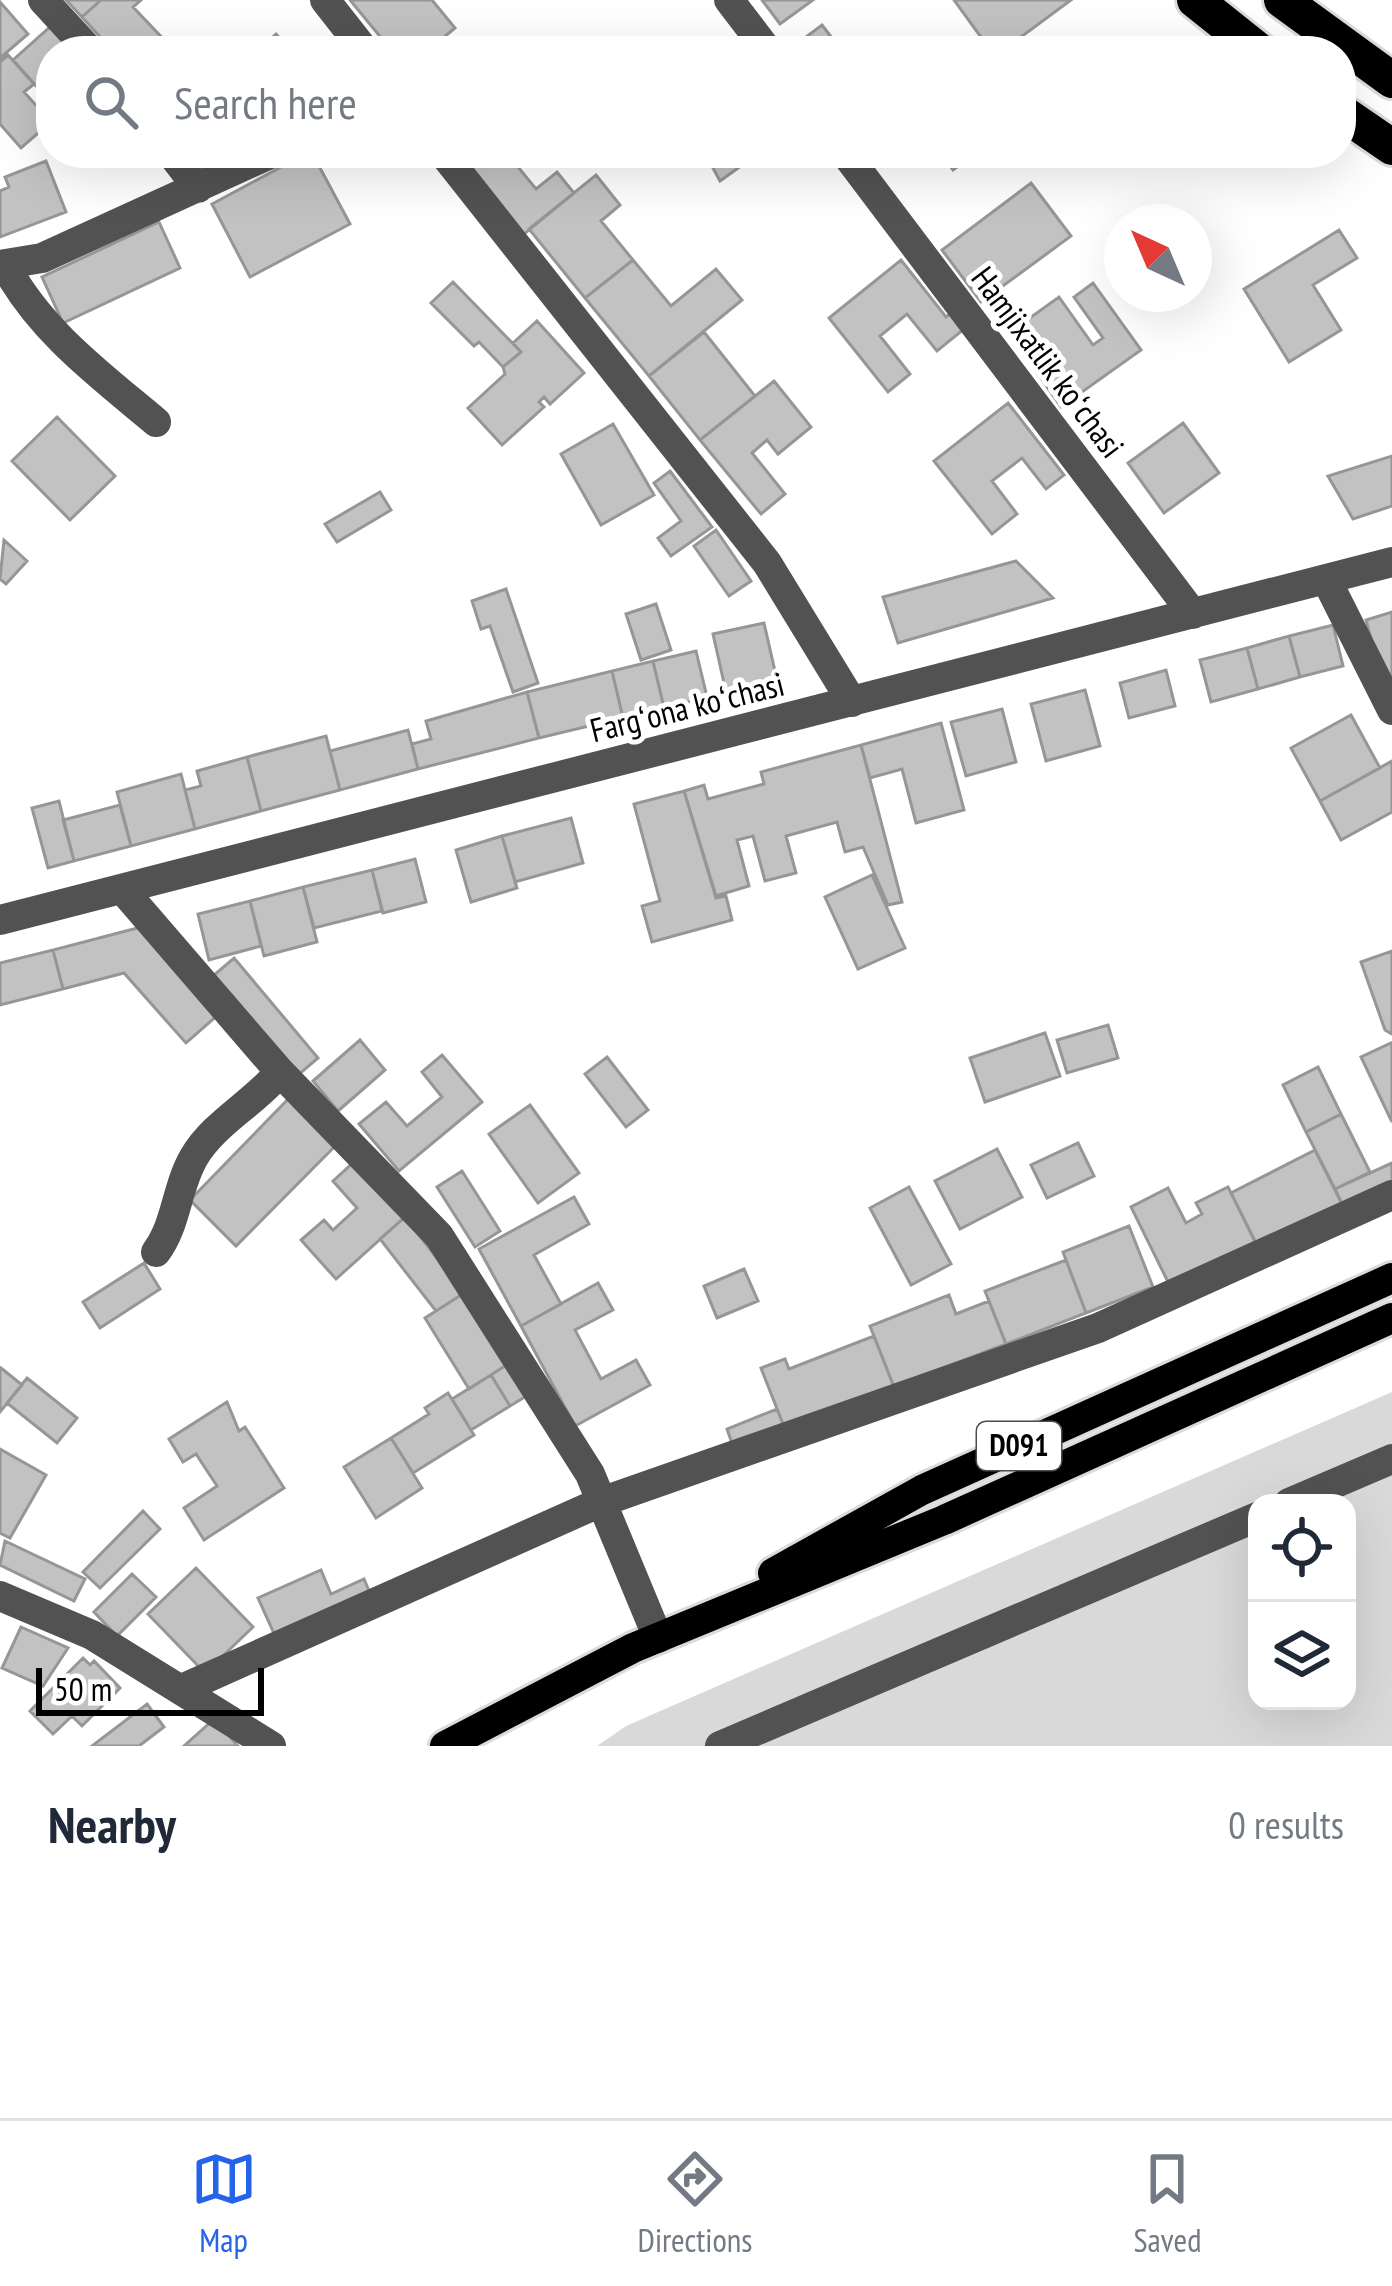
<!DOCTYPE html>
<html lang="en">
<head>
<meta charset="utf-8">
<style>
  :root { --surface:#fff; --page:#f2f2f3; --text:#1f2937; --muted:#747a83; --line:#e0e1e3; --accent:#2563eb }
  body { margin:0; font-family:"PT Sans Narrow",sans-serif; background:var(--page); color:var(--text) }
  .controls { position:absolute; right:36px; bottom:36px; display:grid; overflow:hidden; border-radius:24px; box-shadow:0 12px 48px #0002 }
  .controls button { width:108px; height:108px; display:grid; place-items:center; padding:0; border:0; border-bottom:3px solid var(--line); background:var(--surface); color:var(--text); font:60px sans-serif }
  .compass { position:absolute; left:1104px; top:204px; width:108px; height:108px; border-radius:50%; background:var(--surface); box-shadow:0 12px 48px #0002; rotate:316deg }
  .scale { position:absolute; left:36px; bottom:30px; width:228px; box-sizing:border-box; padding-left:12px; border:6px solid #000; border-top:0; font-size:33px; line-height:42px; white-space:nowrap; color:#000; -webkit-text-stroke:9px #fff; paint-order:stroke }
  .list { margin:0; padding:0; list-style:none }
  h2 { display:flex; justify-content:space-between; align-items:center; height:156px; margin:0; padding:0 48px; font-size:51px }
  h2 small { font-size:39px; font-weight:400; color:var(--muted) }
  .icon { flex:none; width:66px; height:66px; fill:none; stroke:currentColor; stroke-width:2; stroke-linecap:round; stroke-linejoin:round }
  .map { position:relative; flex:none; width:1392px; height:1746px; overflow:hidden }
  .search { position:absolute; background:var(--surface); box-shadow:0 12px 48px #0002; left:36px; right:36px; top:36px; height:132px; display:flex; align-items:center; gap:30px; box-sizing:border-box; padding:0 42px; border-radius:48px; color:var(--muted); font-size:45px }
  .sheet { height:372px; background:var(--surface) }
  nav { display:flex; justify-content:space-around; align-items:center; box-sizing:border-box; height:168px; border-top:3px solid var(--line); background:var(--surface); font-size:33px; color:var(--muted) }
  nav a { display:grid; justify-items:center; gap:6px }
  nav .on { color:var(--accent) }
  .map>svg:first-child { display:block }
  .green { fill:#d9d9d9; fill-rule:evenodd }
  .building { fill:#c2c2c2; stroke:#969696; stroke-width:3 }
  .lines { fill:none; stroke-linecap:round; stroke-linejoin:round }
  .major-casing { stroke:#dbdbdb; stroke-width:36 }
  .highway-casing { stroke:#dbdbdb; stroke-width:42 }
  .minor { stroke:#525252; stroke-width:30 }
  .major { stroke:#000; stroke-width:30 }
  .highway { stroke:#000; stroke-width:36 }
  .labels { text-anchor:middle; stroke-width:10; stroke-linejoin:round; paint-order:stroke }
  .shield { fill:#fff; stroke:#4c4c4c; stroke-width:3 }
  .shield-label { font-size:30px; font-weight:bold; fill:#000 }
  .street-label { font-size:33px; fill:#000; stroke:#fff }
</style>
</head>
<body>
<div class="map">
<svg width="1392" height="1746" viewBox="0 0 1392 1746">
  <rect width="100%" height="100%" fill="#fff"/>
  <path class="green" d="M1392,1392V1746H597L626,1726ZM1257,1503H1347V1701H1257Z"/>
  <path class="building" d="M66,0H101L82,17Z
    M101,0H141L133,7L169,45L162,51H113L82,17Z
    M350,0H432L455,28L427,51H392Z
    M762,0H813L780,24Z
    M954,0H1071L1002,51H991Z
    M0,2L28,34L0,58Z
    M822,25L842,51H787Z
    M50,27L71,51H51V75L37,87L13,60Z
    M276,34L291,51H257Z
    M8,55L34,84L24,92L51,122L21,148L0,124V62Z
    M307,153H312L350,224L250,277L212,204Z
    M478,153H523L513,161L536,189L557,172L574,193L523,235L465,164Z
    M705,153H759L720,181Z
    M940,153H976L953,170Z
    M46,161L66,212L0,237V191L9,187L5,177Z
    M596,175L620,205L601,221L633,260L585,298L529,229Z
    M1031,183L1071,236L981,302L942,250Z
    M159,222L180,268L63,323L42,277Z
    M1339,230L1357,258L1313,285L1341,330L1289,362L1244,289Z
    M633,260L671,306L716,269L742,300L649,376L585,298Z
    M901,260L946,317L956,309L969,325L937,351L907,314L880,336L910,374L888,392L829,318Z
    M453,282L521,352L503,367L479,342L474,346L431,303Z
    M1093,283L1141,350L1061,407L1009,333L1059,297L1093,345L1103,338L1074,297Z
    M537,321L584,373L550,404L544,397L539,402L544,407L502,445L468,408L505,374L503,367L521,352L513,343Z
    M704,332L755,396L700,440L649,376Z
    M774,381L811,427L778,454L767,440L752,453L785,494L761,514L700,440Z
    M1008,403L1064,475L1046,489L1022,458L992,481L1017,514L992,534L934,461Z
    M57,417L115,476L70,520L12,461Z
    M1183,423L1219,473L1164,513L1128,463Z
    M613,424L654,495L601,525L561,454Z
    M1392,456V506L1353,519L1328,476Z
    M670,471L712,527L671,556L658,538L681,521L654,483Z
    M380,492L391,510L337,542L325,524Z
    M716,530L751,581L729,596L694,546Z
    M4,540L27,561L6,584L0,579Z
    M1016,561L1053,598L898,643L883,597Z
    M506,589L538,683L513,692L490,626L481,629L472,601Z
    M656,604L671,650L641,660L626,614Z
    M1392,612V675L1381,678L1366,620Z
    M764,623L777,680L726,692L713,634Z
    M1333,625L1343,666L1300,677L1289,636Z
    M1289,636L1300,677L1258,689L1247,648Z
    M1247,648L1258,689L1211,702L1200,660Z
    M696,651L707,697L664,708L653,661Z
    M653,661L664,708L623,718L612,671Z
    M1166,670L1175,706L1129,718L1120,683Z
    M612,671L623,718L539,738L527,692Z
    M1085,690L1100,746L1046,761L1031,704Z
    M527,692L539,738L418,769L412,744L431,739L426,721Z
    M1002,709L1016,762L966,776L951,722Z
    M1351,715L1380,768L1320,801L1291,748Z
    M941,723L964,810L916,823L902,769L870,778L861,745Z
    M408,730L418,769L340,790L330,751Z
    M326,736L340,790L261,811L247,757Z
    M861,745L902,902L888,905L863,847L845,852L837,822L786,836L796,873L765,881L753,836L737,840L749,886L716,896L684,791L704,785L708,799L764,784L761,772Z
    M247,757L261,811L195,829L185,790L201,786L197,771Z
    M1392,761V812L1341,840L1320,801Z
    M181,774L195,829L131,846L117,792Z
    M684,791L716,898L726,896L732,920L652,942L642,906L660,901L634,804Z
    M59,801L74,861L48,868L32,808Z
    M120,805L131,846L74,861L63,820Z
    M571,818L583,863L515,882L502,836Z
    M502,836L517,888L471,902L456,850Z
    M415,859L426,902L383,913L372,870Z
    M372,870L382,911L314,928L303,887Z
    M872,875L905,948L858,969L825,897Z
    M303,887L317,942L264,956L250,901Z
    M250,901L261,946L209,960L198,914Z
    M145,926L219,1014L186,1043L124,973L63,989L53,950Z
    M53,950L63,989L0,1005V963Z
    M1392,951V1034L1385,1030L1361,962Z
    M234,958L318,1058L297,1076L213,976Z
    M1108,1025L1118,1058L1067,1073L1057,1040Z
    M1045,1033L1060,1076L985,1102L970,1058Z
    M360,1040L385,1070L338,1111L313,1081Z
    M1391,1043L1392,1045V1122L1361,1057Z
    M442,1055L482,1102L399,1171L359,1124L386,1102L407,1126L442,1097L422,1072Z
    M607,1057L648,1110L626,1127L585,1074Z
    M1318,1067L1341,1114L1306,1132L1283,1085Z
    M293,1094L341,1140L236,1246L190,1200Z
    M530,1105L579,1173L538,1203L489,1134Z
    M1341,1114L1370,1172L1335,1189L1306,1132Z
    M1078,1143L1094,1176L1047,1198L1031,1165Z
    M997,1149L1022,1197L960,1229L935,1181Z
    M1315,1150L1343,1206L1258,1248L1231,1193Z
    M355,1161L405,1217L336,1279L301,1240L324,1220L333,1230L357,1208L333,1181Z
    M1392,1163V1184L1343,1206L1335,1189Z
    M462,1171L500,1231L475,1247L437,1187Z
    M909,1187L951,1264L911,1285L870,1208Z
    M1228,1187L1256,1243L1170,1286L1131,1207L1168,1188L1186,1223L1202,1214L1196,1203Z
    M574,1197L589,1224L534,1255L561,1304L521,1326L479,1249Z
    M405,1217L464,1293L436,1311L380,1239Z
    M1129,1226L1153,1287L1086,1313L1063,1252Z
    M1066,1260L1086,1313L1006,1344L985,1291Z
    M144,1263L160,1289L100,1328L83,1302Z
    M744,1269L758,1301L717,1318L704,1286Z
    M598,1283L613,1310L575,1330L601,1379L636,1360L650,1385L575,1426L521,1326Z
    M464,1293L508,1364L469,1389L425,1318Z
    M949,1295L956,1314L989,1301L1006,1344L894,1387L870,1326Z
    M874,1336L894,1387L785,1429L761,1368L785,1359L789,1369Z
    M508,1364L528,1395L510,1406L491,1375Z
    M1,1368L22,1385L0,1412V1370Z
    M491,1375L510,1406L471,1430L452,1399Z
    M27,1378L77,1418L57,1443L7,1403Z
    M448,1393L474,1435L413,1473L391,1438L429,1414L425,1408Z
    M227,1402L239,1431L245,1427L284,1488L204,1540L184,1508L217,1486L196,1454L183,1462L169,1439Z
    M777,1409L785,1429L734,1449L727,1429Z
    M391,1438L422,1488L376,1518L344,1467Z
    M0,1449L46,1475L10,1538L0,1533Z
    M143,1511L160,1529L100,1588L83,1572Z
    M5,1541L85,1579L74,1601L0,1565Z
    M196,1568L253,1627L205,1673L148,1614Z
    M321,1570L331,1594L364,1579L372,1598L277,1640L258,1598Z
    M132,1574L156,1597L117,1636L94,1612Z
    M21,1627L68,1648L43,1686L2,1668Z
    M83,1658L90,1665L94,1661L120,1688L82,1726L72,1716L53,1734L30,1711Z
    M147,1704L164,1727L139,1746H92Z
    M214,1719L238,1746H184Z"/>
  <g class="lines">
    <g class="major-casing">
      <path id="major" d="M773,1573L922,1490L1392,1278
        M445,1746L633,1648L944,1520L1392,1318"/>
    </g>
    <g class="highway-casing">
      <path id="highway" d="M1195,0L1259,51
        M1282,0L1392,80
        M1341,112L1392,147"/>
    </g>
    <path class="minor" d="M43,0L90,51
      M325,0L365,51
      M729,0L768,51
      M171,153L198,188
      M443,153L767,563L852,702
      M845,153L1193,614
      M0,265L42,258L272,153
      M5,265C40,331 100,375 156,422
      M1326,579L1392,710
      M123,890L280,1072L439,1236L590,1474L658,1638
      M0,920L1392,562
      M156,1252C177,1224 176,1188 194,1157C214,1123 254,1103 280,1072
      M1289,1503L1392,1459
      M0,1596L92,1635L271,1746
      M184,1688L601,1502L1098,1328L1392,1195
      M720,1746L1257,1517"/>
    <use href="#major" class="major"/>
    <use href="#highway" class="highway"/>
  </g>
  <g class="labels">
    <rect class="shield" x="977" y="1422" width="84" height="48" rx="9"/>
    <g class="shield-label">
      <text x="1019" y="1456">D091</text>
    </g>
    <g class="street-label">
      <text transform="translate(1048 362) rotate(53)" y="12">Hamjixatlik koʻchasi</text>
      <text transform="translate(687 707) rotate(-14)" y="12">Fargʻona koʻchasi</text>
    </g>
  </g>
</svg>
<div class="controls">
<button><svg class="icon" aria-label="locate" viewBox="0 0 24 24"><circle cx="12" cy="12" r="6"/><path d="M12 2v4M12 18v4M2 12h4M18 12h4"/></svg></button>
<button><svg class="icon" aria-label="layers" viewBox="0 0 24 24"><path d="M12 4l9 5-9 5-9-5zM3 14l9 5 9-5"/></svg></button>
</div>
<svg class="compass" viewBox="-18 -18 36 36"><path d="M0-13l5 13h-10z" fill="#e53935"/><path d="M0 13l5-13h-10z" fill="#747a83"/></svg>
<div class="scale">50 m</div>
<div class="search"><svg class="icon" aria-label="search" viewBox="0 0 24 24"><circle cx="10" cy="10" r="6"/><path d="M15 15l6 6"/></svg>Search here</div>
</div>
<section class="sheet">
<h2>Nearby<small>0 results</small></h2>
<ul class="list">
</ul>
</section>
<nav>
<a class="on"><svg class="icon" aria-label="map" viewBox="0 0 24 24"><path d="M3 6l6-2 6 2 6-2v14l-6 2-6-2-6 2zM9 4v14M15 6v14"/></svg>Map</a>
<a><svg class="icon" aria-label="directions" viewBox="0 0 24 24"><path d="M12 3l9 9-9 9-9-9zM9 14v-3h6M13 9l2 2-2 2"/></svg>Directions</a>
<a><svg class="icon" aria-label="saved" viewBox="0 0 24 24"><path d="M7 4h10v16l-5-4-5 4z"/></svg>Saved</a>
</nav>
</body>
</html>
